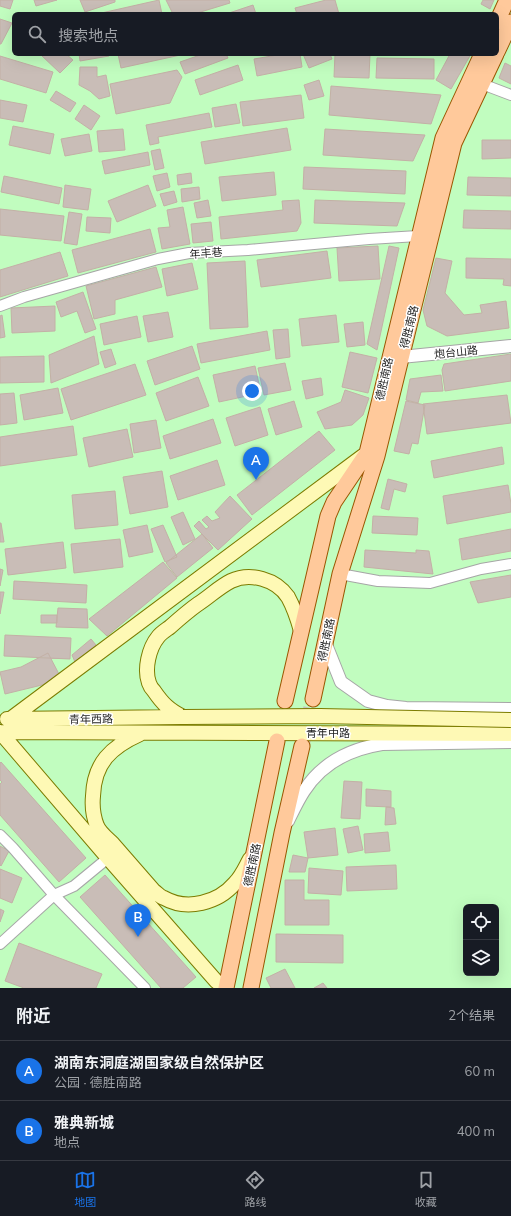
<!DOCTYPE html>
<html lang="zh">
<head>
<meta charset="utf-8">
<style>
  :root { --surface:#171b24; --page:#20242c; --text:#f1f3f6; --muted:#9ea1a6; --line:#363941; --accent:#1a73e8 }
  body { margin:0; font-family:Mulish,"Noto Sans SC",sans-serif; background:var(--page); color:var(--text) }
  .controls { position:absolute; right:12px; bottom:12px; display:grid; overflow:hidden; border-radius:6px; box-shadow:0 4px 16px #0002 }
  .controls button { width:36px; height:36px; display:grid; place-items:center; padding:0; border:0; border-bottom:1px solid var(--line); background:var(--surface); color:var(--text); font:20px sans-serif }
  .you { position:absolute; left:252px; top:391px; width:14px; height:14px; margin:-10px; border:3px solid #fff; border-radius:50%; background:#1a73e8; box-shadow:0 0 0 6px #1a73e833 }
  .badge { display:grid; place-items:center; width:26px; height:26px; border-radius:50%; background:var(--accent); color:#fff; font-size:13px; font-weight:700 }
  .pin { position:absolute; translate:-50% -33px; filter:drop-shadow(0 1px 2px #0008) }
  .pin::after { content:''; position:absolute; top:21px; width:14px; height:12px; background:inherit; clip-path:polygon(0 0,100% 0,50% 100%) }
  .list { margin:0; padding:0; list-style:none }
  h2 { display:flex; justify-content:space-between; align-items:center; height:52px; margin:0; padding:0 16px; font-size:17px }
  h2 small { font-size:13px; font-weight:400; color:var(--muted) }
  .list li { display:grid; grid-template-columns:26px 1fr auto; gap:12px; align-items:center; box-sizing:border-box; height:60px; padding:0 16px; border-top:1px solid var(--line) }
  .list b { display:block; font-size:15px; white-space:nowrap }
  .list p { margin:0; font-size:13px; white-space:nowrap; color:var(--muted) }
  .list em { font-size:13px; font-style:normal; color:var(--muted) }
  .icon { flex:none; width:22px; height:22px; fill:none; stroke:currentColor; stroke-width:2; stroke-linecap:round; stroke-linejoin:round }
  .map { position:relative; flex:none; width:511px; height:988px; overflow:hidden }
  .search { position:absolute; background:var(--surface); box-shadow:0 4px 16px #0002; left:12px; right:12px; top:12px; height:44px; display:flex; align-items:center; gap:10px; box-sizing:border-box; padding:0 14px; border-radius:6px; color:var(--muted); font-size:15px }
  .sheet { height:172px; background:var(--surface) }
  nav { display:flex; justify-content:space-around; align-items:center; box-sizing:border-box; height:56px; border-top:1px solid var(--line); background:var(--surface); font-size:11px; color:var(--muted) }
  nav a { display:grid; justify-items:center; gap:2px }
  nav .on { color:var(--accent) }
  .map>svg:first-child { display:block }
  .park { fill:#c1fdbf; fill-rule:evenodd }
  .building { fill:#c9bdb7; stroke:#c3b0a6 }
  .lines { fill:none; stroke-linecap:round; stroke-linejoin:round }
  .primary-tunnel { stroke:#c6c2bd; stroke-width:15; stroke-dasharray:15 8; stroke-linecap:butt }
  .minor-casing { stroke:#a6a6a6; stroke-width:12 }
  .tertiary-casing { stroke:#a6a6a6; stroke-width:14 }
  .secondary-casing { stroke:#7c7c00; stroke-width:16 }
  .primary-casing { stroke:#9a5600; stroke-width:17 }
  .minor { stroke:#fff; stroke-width:10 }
  .tertiary { stroke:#fff; stroke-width:12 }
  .secondary { stroke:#fef9b5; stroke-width:14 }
  .primary { stroke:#ffc99b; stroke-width:15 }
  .secondary-bridge-casing { stroke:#7c7c00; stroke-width:16; stroke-linecap:butt }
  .secondary-bridge { stroke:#fef9b5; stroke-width:14 }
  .labels { text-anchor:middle; stroke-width:3; stroke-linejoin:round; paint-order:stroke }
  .street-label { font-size:11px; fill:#1f1f1f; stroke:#fff }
</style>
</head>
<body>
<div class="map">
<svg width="511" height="988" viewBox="0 0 511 988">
  <rect width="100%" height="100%" fill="#f0ebe5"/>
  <path class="park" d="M0,0H511V988H0ZM14,14H497V54H14ZM466,907H496V973H466Z"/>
  <path class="building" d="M0,0H13L10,9L0,6Z
    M34,0H57L36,6Z
    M80,0H115V2L85,12Z
    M159,0L162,14H97Z
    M166,0H229L230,3L194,14H173Z
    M326,0H335L339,14H297L295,8Z
    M483,0H494L490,9L481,4Z
    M253,5L256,14H226Z
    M0,19L12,23L1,44H0Z
    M35,54H66L73,60L60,73L41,55Z
    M79,54H109V56L80,61Z
    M118,54H185L121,68Z
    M203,54H226L228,58L185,74L180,62Z
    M283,54H300L302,67L257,76L254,59Z
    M303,54H330L332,59L309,68Z
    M335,54H370L369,78L334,77Z
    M450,54H471L451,89L436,80Z
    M0,56L53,72L46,93L0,79Z
    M377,58L434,59V79L376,78Z
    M505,63L511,66V84L499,78Z
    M238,65L243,80L200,95L195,80Z
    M80,67H97V77L106,75L110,96L99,99L90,91L79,85Z
    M177,70L182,77L170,103L116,114L110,84Z
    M319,80L324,96L309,100L304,85Z
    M331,86L441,95L431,124L329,115Z
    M56,91L76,103L70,112L50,100Z
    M301,95L304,118L243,126L240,102Z
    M0,100L27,105L23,122L0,118Z
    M236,104L240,123L215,127L212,108Z
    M84,105L100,116L91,130L75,119Z
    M209,113L212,127L158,137L159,143L150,145L146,125Z
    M13,126L54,134L50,154L9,145Z
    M287,128L291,150L205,164L201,142Z
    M123,129L125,150L99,152L97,131Z
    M325,129L425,135L413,161L323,155Z
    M89,134L92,151L65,156L61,139Z
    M482,140H511V158L482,159Z
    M160,149L164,168L155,170L151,151Z
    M148,152L150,165L105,174L102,161Z
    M304,167L406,171L405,194L303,189Z
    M274,172L276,195L222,201L219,177Z
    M167,173L170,187L157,191L153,176Z
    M191,173L192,183L178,185L177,175Z
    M4,176L62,188L59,204L1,192Z
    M468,177L511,178V196L467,195Z
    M65,185L91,189L88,210L63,207Z
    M148,185L156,206L117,222L108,201Z
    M199,187L200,199L182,202L181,189Z
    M174,191L177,202L164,206L160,194Z
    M208,200L211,216L197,218L194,203Z
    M299,200L301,223L297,231L221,239L219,217L283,210L282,201Z
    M315,200L405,203L397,226L314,223Z
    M183,207L190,244L162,249L158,228L170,227L167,210Z
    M0,209L64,216L61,241L0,235Z
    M464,210L511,211V229L463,228Z
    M69,212L82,214L77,245L64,243Z
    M87,217L111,218L110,233L86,231Z
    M211,222L213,241L193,243L191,224Z
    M150,229L156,252L78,273L72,250Z
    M378,246L380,279L339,281L337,248Z
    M389,246L399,248L377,350L367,344Z
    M327,251L331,278L261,287L257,260Z
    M60,252L68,276L0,297V270Z
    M436,258L452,261L445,293L464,315L482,313L480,305L506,301L509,328L447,336L427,326L423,310Z
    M466,258L511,259V286L503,285L504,279L466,278Z
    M245,261L248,327L210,329L207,263Z
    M192,263L198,289L167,296L162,269Z
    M156,267L162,287L115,300V314L94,319L86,286Z
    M83,292L96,329L85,333L77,311L61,317L56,302Z
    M55,306V331L12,333L11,308Z
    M168,312L173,337L148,342L143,316Z
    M2,315L5,337L0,338V316Z
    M336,315L339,342L302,346L299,319Z
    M137,316L141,337L104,345L100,324Z
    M363,322L365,345L347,347L344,324Z
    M288,329L290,357L276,359L273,330Z
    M267,331L270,350L201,363L197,344Z
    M94,336L99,364L51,383L49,355Z
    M192,346L200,369L155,385L147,361Z
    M111,349L116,364L105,368L100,352Z
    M350,352L377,358L368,393L342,387Z
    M511,354V381L445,391L442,370L444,364Z
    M44,356V382L0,383V357Z
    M285,363L291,390L264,395L258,368Z
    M135,364L146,395L71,420L61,389Z
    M255,366L261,393L219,402L213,375Z
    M441,375L443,391L421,392L418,403L406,400L410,379Z
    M198,377L209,406L166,421L156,393Z
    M321,378L323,395L306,399L302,381Z
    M58,388L63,413L24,420L20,395Z
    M345,390L369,398L363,415L352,425L325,429L317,412L341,402Z
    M14,393L17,423L0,425V394Z
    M507,395L511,423L427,434L423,404Z
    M294,401L302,427L276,435L268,409Z
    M406,401L425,405L418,444L412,443L409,454L394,451Z
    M260,407L268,435L235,446L226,418Z
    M213,419L221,443L170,459L163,436Z
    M156,420L161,448L134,453L130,424Z
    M73,426L77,455L0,466V437Z
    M127,429L133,457L89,467L83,438Z
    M319,431L335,450L252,515L237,495Z
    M502,447L504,464L434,478L431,461Z
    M217,460L225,485L178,500L170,476Z
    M162,471L168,507L130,514L123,477Z
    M388,479L407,484L405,492L394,489L389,510L381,508Z
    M508,485L511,504V512L447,524L443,496Z
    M115,491L118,525L75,529L72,495Z
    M230,496L252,519L218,550L194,526L199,521L206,529L209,527L202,520L207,516L212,521L220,518L215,512Z
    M183,512L195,539L183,545L171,517Z
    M373,516L418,518L417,535L372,533Z
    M0,523H1L4,542H0Z
    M147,525L153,552L129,557L123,530Z
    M163,525L177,557L165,562L151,529Z
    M511,529V551L462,560L459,539Z
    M202,534L213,548L177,577L166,563Z
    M120,539L123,567L74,573L71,544Z
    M63,542L66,568L8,575L5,549Z
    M365,550L416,553V550L429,551L433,574L364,567Z
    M163,562L177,578L107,636L89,619Z
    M0,569L3,570L0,586Z
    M511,575V597L478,603L470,582Z
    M14,581L87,585L86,603L13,599Z
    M0,592H4L0,614Z
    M58,608L87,609L88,628L56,627Z
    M41,615H57V623H41Z
    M5,635L71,638L70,659L4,656Z
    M91,639L96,645L75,662L72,655Z
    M48,653L60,676L42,685L5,694L0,672L21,667Z
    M1,762L86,858L59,882L0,815V784L2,782L0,780V763Z
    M344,781L362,782L360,819L341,818Z
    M366,789L391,791V807L366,806Z
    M386,807L394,808L396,824L385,825Z
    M358,826L363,850L348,853L343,829Z
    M335,828L338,855L308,858L304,832Z
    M388,832L390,851L365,853L364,834Z
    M0,846L9,851L1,866L0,865Z
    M293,855L308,858L305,872H289Z
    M396,865L397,889L347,891L346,867Z
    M309,868L343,871L341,895L308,893Z
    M0,869L22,878L12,903L0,898Z
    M105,875L196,977L183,988H161L80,897Z
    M285,880H304V900H329V925H285Z
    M0,909L4,911L0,922Z
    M276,934L343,935V963L276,962Z
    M19,943L102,974L96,988H24L5,981Z
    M285,969L295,988H271L266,978Z
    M323,983L327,988H314Z"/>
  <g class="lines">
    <path class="primary-tunnel" d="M302,745L313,699"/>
    <g class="minor-casing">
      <path id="minor" d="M482,84L511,95
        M0,306L24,297L158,259L189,253L248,250L369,239L418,236
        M340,574L378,581L430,583L481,569L511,564
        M0,835L13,848L54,895L145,988
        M0,944L54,895L74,886L108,858"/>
    </g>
    <g class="tertiary-casing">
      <path id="tertiary" d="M401,357L511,346
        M325,642L341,682L368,701L387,706L406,708L511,709
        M288,821C293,811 298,800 304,791C322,763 350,749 382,744L511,742"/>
    </g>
    <g class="secondary-casing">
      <path id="secondary" d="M183,717C169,710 163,704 154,691C152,689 150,686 149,683C144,669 149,648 158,637C161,633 166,630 170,627C179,619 188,611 198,604C209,597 219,587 231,581C250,572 276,579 288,597C294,608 298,620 301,631
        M7,719L182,717
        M9,720L363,456
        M0,732L511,734
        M0,732L108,858L216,981L225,988
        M140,734C111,747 94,763 93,796C92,806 93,816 97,826C100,833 108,839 113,844C127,860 140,875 154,891C157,893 160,897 164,898C187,911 218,903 235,883C242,876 245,868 250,859"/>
    </g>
    <g class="primary-casing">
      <path id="primary" d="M497,22L507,0
        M497,52L511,22
        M313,699L340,574L377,456L454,143L496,54
        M285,701L328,516L334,502L367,453L443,138L482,54
        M226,988L277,741
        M251,988L282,833L302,746"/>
    </g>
    <use href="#minor" class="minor"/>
    <use href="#tertiary" class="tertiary"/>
    <use href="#secondary" class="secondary"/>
    <use href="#primary" class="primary"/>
    <g class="secondary-bridge-casing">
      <path id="secondary-bridge" d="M183,717L320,716L511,720"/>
    </g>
    <use href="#secondary-bridge" class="secondary-bridge"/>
  </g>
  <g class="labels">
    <g class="street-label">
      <text transform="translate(206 253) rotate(-4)" y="4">年丰巷</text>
      <text transform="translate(409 327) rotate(-76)" y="4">得胜南路</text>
      <text transform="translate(456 352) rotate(-6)" y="4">炮台山路</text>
      <text transform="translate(384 379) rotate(-77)" y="4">德胜南路</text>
      <text transform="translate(326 640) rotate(-78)" y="4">得胜南路</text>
      <text transform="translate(91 719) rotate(-1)" y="4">青年西路</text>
      <text x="328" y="737">青年中路</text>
      <text transform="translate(252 865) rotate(-78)" y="4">德胜南路</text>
    </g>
  </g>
</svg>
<div class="controls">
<button><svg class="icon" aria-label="locate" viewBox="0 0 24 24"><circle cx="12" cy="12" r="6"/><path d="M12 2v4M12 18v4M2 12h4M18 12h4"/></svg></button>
<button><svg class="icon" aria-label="layers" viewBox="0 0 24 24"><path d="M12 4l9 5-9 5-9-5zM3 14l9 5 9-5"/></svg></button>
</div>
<div class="you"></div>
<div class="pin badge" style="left:256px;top:480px">A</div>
<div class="pin badge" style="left:138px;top:937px">B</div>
<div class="search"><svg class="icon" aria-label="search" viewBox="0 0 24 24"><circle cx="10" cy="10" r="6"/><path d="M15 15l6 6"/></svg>搜索地点</div>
</div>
<section class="sheet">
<h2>附近<small>2个结果</small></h2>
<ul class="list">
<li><span class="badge">A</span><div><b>湖南东洞庭湖国家级自然保护区</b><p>公园 · 德胜南路</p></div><em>60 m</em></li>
<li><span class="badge">B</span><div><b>雅典新城</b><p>地点</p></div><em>400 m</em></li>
</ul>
</section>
<nav>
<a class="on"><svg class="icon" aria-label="map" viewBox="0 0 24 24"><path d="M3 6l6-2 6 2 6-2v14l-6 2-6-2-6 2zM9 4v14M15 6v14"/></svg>地图</a>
<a><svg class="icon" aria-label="directions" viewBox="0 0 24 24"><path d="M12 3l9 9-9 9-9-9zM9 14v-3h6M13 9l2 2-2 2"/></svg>路线</a>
<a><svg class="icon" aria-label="saved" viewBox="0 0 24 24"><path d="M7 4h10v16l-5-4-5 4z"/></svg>收藏</a>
</nav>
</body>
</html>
